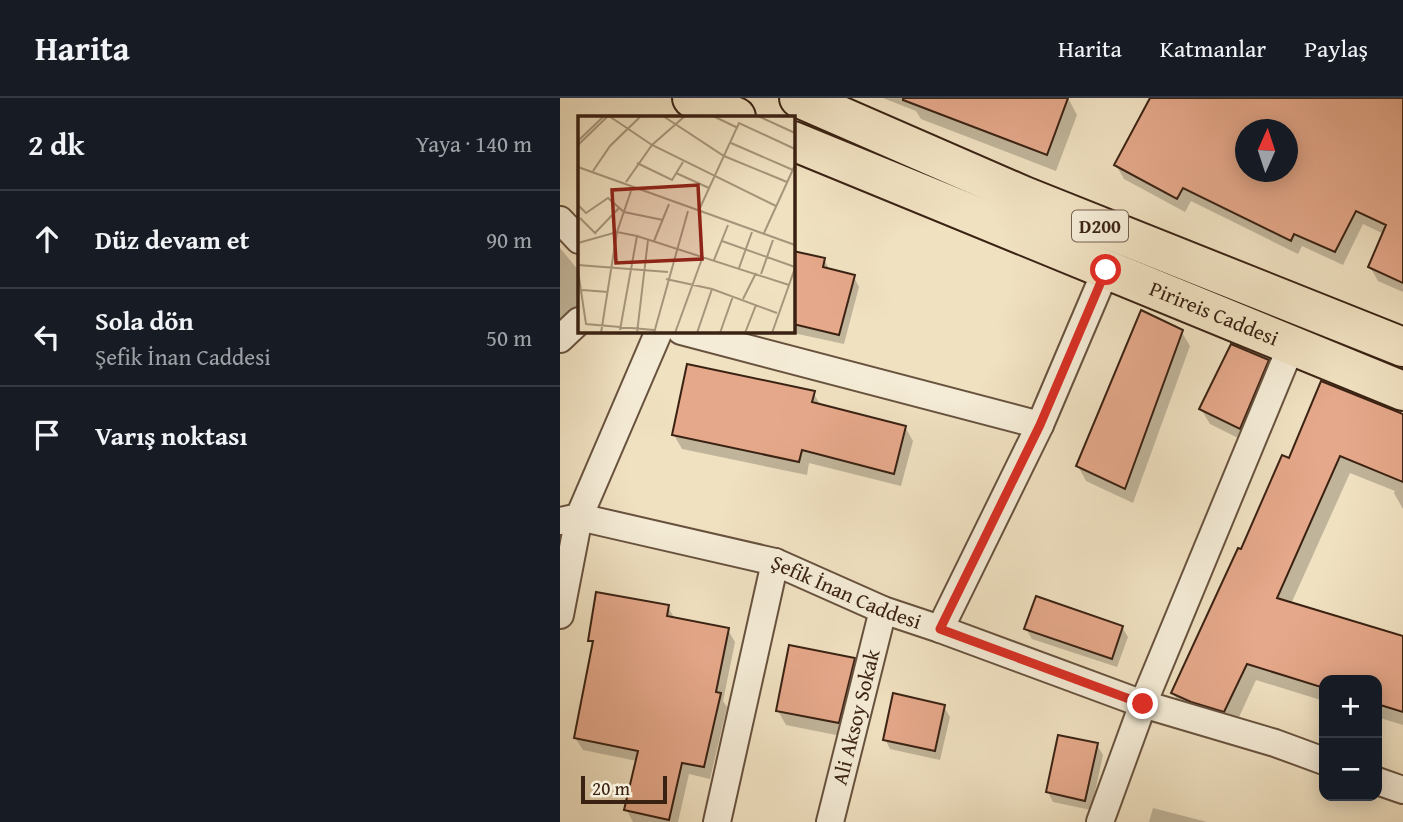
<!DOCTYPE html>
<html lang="tr">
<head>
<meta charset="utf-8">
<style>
  :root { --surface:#171b24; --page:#20242c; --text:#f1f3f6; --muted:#9ea1a6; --line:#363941 }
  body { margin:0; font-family:"Gentium Book Plus",serif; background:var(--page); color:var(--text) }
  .controls { position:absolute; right:21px; bottom:21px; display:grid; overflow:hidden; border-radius:14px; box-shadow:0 4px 18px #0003 }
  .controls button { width:63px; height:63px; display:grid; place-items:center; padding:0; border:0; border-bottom:2px solid var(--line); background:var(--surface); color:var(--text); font:35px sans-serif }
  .compass { position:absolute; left:675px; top:21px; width:63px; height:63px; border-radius:50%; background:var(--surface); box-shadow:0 4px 18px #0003; rotate:3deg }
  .scale { position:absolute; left:21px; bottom:18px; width:86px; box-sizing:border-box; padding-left:7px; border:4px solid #3a2213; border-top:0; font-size:19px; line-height:24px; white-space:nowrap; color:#3a2213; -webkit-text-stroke:5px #f5ecd7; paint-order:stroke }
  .stop { position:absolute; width:21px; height:21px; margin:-16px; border:5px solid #d93025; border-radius:50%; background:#fff }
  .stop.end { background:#d93025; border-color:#fff; box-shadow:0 2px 7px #0008 }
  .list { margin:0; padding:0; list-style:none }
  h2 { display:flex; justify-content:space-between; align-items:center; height:91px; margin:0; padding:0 28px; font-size:30px }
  h2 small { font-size:23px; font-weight:400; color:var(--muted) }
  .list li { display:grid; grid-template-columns:46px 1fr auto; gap:21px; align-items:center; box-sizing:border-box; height:98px; padding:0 28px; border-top:2px solid var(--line) }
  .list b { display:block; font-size:26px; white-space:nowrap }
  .list p { margin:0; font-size:23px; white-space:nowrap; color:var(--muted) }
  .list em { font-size:23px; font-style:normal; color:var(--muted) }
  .icon { flex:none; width:38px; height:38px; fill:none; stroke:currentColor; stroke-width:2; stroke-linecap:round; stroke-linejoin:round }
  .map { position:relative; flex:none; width:843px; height:724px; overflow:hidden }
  header { display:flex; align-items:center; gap:42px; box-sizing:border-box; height:98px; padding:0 35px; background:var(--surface); border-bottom:2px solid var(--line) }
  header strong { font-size:33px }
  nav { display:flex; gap:38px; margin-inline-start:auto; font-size:24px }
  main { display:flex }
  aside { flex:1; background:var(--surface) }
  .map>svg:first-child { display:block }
  .shadow { fill:#0003; fill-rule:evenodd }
  .building { fill:#e5a88a; stroke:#3a2213; stroke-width:2; fill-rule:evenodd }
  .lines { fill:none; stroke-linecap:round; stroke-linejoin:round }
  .minor-casing { stroke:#68523e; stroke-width:30 }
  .trunk-casing { stroke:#3a2213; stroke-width:42 }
  .minor { stroke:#f5ecd7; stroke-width:26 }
  .trunk { stroke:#f0e1c1; stroke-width:38 }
  .route { stroke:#d93025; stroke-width:9 }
  .labels { text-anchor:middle; stroke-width:5; stroke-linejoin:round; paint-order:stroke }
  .shield { fill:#f5ecd7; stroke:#725f4e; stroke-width:2 }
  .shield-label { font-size:19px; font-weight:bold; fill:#3a2213 }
  .street-label { font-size:21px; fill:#3a2213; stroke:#f5ecd7 }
  .inset-road { fill:none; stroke:#a7957b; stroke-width:2 }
  .view { fill:#8f2418; fill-opacity:0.15; stroke:#8f2418; stroke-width:3.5 }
  .inset-edge { fill:none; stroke:#3a2213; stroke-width:3.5 }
</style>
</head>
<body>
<header>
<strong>Harita</strong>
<nav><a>Harita</a><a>Katmanlar</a><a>Paylaş</a></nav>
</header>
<main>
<aside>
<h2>2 dk<small>Yaya · 140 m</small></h2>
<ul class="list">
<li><svg class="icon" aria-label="ahead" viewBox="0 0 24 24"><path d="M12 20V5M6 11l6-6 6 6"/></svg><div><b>Düz devam et</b></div><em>90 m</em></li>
<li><svg class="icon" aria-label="left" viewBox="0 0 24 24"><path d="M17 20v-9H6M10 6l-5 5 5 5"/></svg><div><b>Sola dön</b><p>Şefik İnan Caddesi</p></div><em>50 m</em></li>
<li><svg class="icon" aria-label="arrive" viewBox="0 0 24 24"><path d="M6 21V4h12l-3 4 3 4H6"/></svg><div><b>Varış noktası</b></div></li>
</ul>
</aside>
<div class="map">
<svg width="843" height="724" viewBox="0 0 843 724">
  <rect width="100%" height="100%" fill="#f0e1c1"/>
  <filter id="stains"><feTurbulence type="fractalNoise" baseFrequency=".00286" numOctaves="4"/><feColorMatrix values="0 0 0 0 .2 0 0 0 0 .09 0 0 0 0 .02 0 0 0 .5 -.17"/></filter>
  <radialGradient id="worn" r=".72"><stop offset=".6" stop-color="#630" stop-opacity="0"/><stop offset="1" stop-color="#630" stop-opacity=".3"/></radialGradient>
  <path class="shadow" d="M323,0H508L517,17L496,73L361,21L356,13Z
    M592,0H843V194L818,183L810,169L824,136L803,126L783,167L742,148L738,156L631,103L625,114L564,81L556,67ZM685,32H727V74H685Z
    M0,150L19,173V206L0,221Z
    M233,155L264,161L269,171L294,179L299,189L284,246L224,233H233Z
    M621,233L630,248L573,405L526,383L518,368Z
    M707,263L716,277L688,345L650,326L641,311Z
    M253,294L261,308L345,329L353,343L341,388L249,365L247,377L122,351L114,337Z
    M843,326V411L834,395L835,393L790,375L731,506L843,540V627L817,619V582H764V603L696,582L674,630L623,612L613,595L681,454L729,362Z
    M108,509L115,521L168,532L175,544L163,603L167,609L150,681L129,676L118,724H73L66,711L77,663L23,652L15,640L33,549L30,542Z
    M562,529L568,539L557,569L472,541L466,531Z
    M294,561L302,576L286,639L226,627L218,613Z
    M384,609L390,619L380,662L330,651L325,641Z
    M537,647L543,657L531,712L493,704L488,694Z
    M593,710L647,724H589Z"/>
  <path class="building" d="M343,0H508L487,57L343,2Z
    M590,0H843V185L808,169L826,127L796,113L775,154L734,136L731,143L623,90L617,101L554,67ZM685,32H727V74H685Z
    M233,153L265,160L263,169L295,177L279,237L233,226Z
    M581,212L623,232L565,391L516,368Z
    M671,246L709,262L680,331L639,311Z
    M127,266L255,293L252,304L346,328L334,376L242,352L239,364L112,337Z
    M761,283L843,316V384L780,358L717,500L843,538V614L817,606V582H764V590L687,566L664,614L631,604L611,595L678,450L681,451L722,357L729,360Z
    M36,494L109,507L107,518L169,530L156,594L161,595L144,669L122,665L109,722L64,712L78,653L14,640L33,543H28Z
    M476,498L563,528L552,561L464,531Z
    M229,547L295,560L279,625L216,613Z
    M333,595L385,607L375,653L323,642Z
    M498,637L538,645L525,703L486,694Z"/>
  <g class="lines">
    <g class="minor-casing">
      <g id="minor">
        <path d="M0,122L19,142"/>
        <path d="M121,233L480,327"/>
        <path d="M0,241L19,223"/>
        <path id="s1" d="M0,423L19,419L215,464L323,512L380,531L583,606L715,645L764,663"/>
        <path d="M0,517L19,419L99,233"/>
        <path d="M380,531L480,327L546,172"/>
        <path d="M817,683L843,692"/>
        <path d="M157,724L215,464"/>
        <path id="s2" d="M270,724L323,512"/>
        <path d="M540,724L583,606L732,246"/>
      </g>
    </g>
    <g class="trunk-casing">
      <g id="trunk">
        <path d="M132,0L176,19"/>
        <path d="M239,0L464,98L843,249"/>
        <path id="s3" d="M233,43L843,293"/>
      </g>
    </g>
    <use href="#minor" class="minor"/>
    <use href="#trunk" class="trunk"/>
  </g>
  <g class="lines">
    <path class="route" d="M546,172L480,327L380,531L583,606"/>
  </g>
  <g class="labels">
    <rect class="shield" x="512" y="112.5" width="56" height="31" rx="5"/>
    <g class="shield-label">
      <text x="540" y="135">D200</text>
    </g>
    <g class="street-label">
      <text dy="7" stroke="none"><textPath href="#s3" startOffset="455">Pirireis Caddesi</textPath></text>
      <text dy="7" stroke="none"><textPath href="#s1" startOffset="298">Şefik İnan Caddesi</textPath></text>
      <text dy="7" stroke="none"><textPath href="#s2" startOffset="108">Ali Aksoy Sokak</textPath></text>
    </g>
  </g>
  <g transform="translate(18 18)">
    <rect width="217" height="217" fill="#f0e1c1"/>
    <path class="inset-road" d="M31,0L74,29L198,90M85,0L146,40L209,66M135,0L160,12M180,0L217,17M0,25L26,0M153,27L215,54M0,29L30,0M59,47L94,64L105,46M0,51L217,129M15,55L32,30L63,0M98,57L131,72M48,66L74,29L107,0M0,89L8,97L30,82L46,96L85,104M121,94L161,7L217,33M2,102L18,118M17,117L41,92M186,117L217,49M76,125L91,88M144,125L217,151M0,127L39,116L59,120L211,169M136,144L150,109M0,149L90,156M161,152L174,116M0,155L8,208L76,214M183,158L195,124M88,163L134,173L199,197M4,174L30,176M165,183L178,157M42,214L59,120M23,217L39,116L53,75M59,217L70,124M76,217L110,95M97,217L125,140M119,217L134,173M142,217L155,180M167,217L178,189M194,217L217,152"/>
    <path class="view" d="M120,69L124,143L38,147L34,74Z"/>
    <rect width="217" height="217" class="inset-edge"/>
  </g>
  <rect width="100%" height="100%" filter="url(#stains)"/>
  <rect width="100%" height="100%" fill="url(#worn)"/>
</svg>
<div class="controls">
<button>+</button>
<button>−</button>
</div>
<svg class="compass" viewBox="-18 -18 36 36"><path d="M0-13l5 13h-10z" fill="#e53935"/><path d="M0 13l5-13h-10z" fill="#9ea1a6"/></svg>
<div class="scale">20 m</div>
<div class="stop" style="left:546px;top:172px"></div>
<div class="stop end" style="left:583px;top:606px"></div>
</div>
</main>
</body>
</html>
